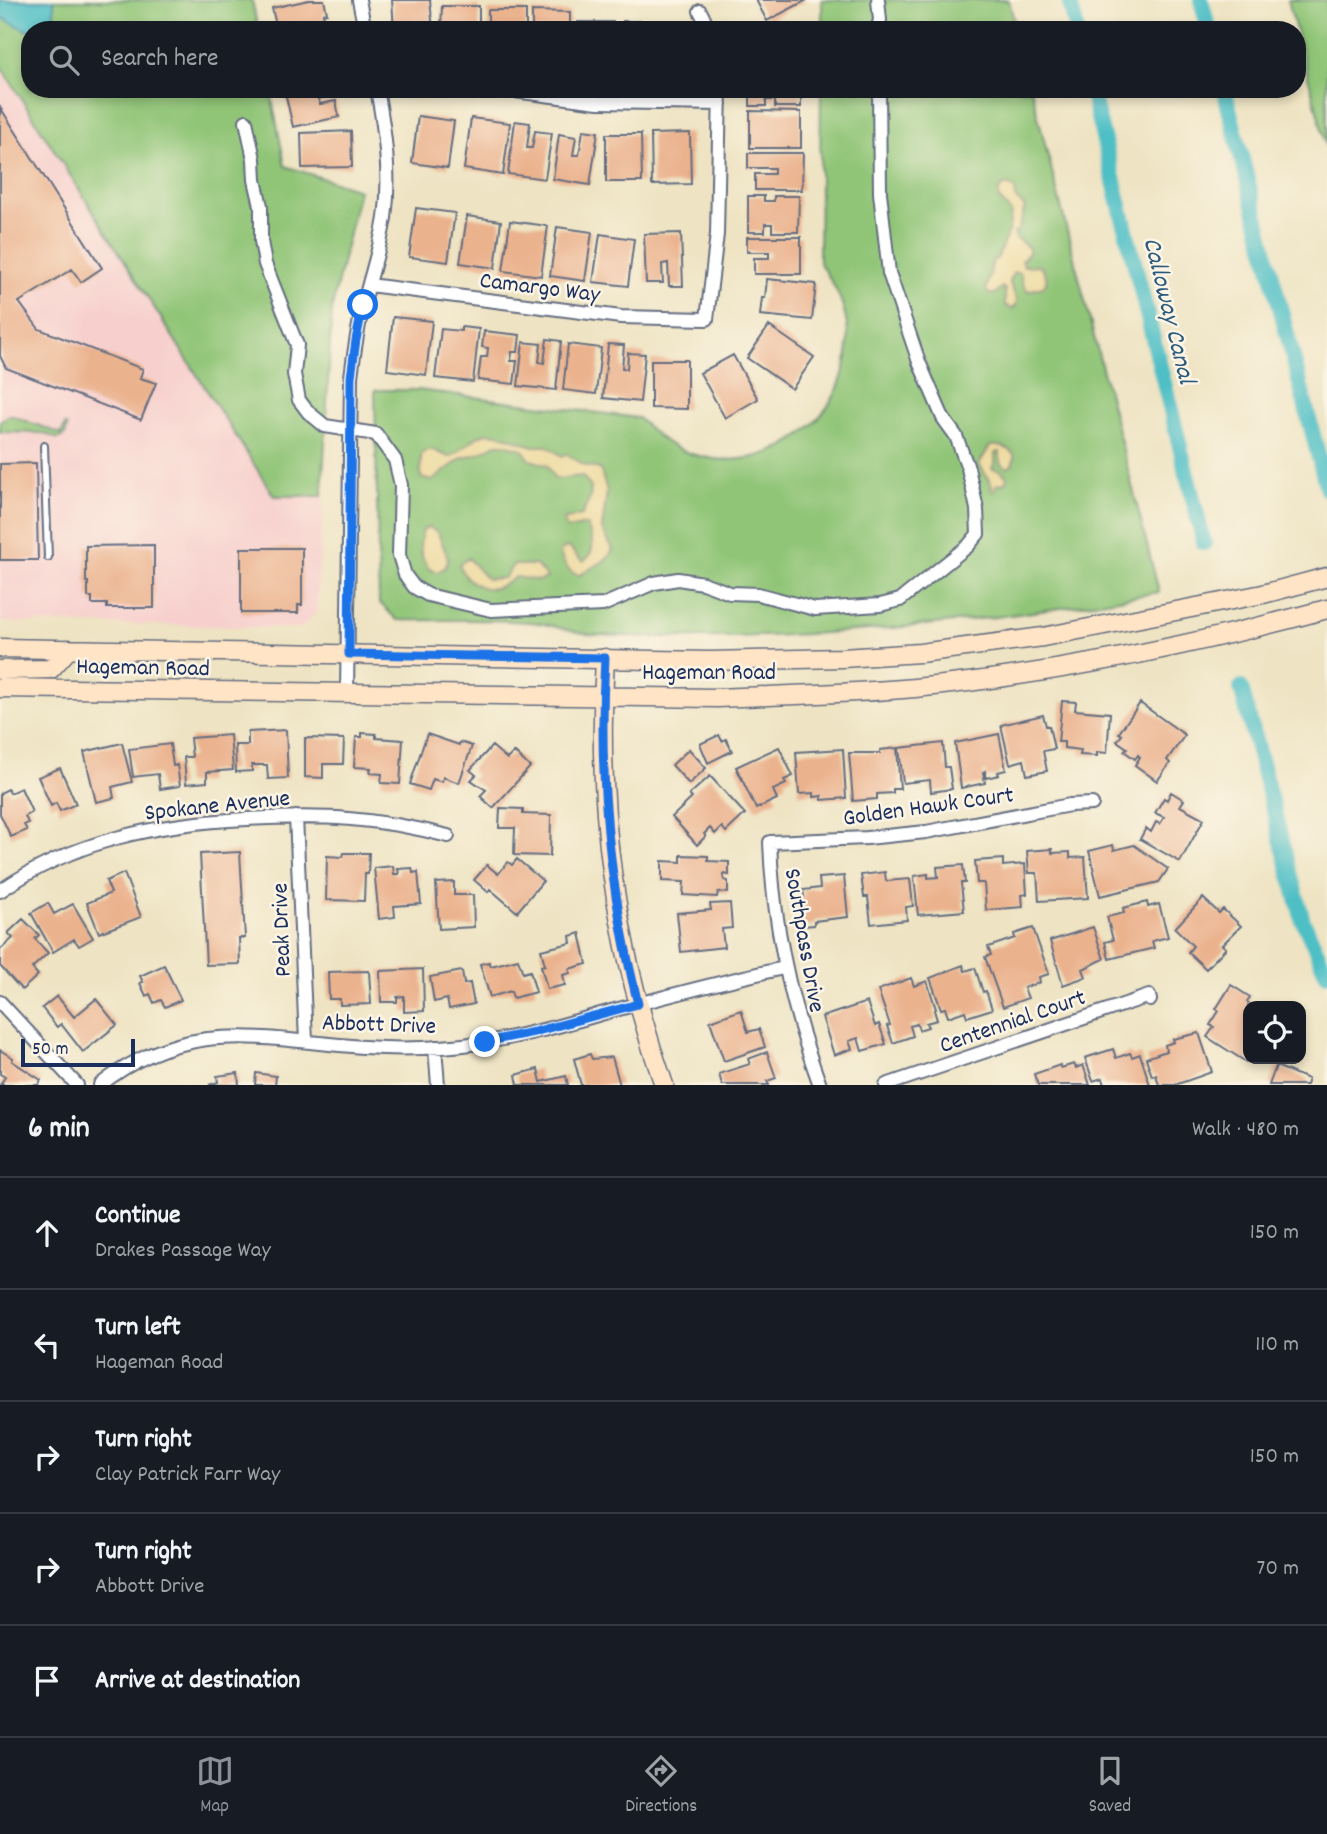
<!DOCTYPE html>
<html lang="en">
<head>
<meta charset="utf-8">
<style>
  :root { --surface:#171b24; --page:#20242c; --text:#f1f3f6; --muted:#9ea1a6; --line:#363941; --accent:#8c9099 }
  body { margin:0; font-family:Dekko,sans-serif; background:var(--page); color:var(--text) }
  .controls { position:absolute; right:21px; bottom:21px; display:grid; overflow:hidden; border-radius:14px; box-shadow:0 4px 10px #0003 }
  .controls button { width:63px; height:63px; display:grid; place-items:center; padding:0; border:0; border-bottom:2px solid var(--line); background:var(--surface); color:var(--text); font:35px sans-serif }
  .scale { position:absolute; left:21px; bottom:18px; width:114px; box-sizing:border-box; padding-left:7px; border:4px solid #1b2f5e; border-top:0; font-size:19px; line-height:24px; white-space:nowrap; color:#1b2f5e; -webkit-text-stroke:5px #fcf5e5; paint-order:stroke }
  .stop { position:absolute; width:21px; height:21px; margin:-16px; border:5px solid #1a73e8; border-radius:50%; background:#fff }
  .stop.end { background:#1a73e8; border-color:#fff; box-shadow:0 2px 7px #0008 }
  .list { margin:0; padding:0; list-style:none }
  h2 { display:flex; justify-content:space-between; align-items:center; height:91px; margin:0; padding:0 28px; font-size:30px }
  h2 small { font-size:23px; font-weight:400; color:var(--muted) }
  .list li { display:grid; grid-template-columns:46px 1fr auto; gap:21px; align-items:center; box-sizing:border-box; height:112px; padding:0 28px; border-top:2px solid var(--line) }
  .list b { display:block; font-size:26px; white-space:nowrap }
  .list p { margin:0; font-size:23px; white-space:nowrap; color:var(--muted) }
  .list em { font-size:23px; font-style:normal; color:var(--muted) }
  .icon { flex:none; width:38px; height:38px; fill:none; stroke:currentColor; stroke-width:2; stroke-linecap:round; stroke-linejoin:round }
  .map { position:relative; flex:none; width:1327px; height:1085px; overflow:hidden }
  .search { position:absolute; background:var(--surface); box-shadow:0 4px 10px #0003; left:21px; right:21px; top:21px; height:77px; display:flex; align-items:center; gap:18px; box-sizing:border-box; padding:0 24px; border-radius:28px; color:var(--muted); font-size:26px }
  .sheet { height:651px; background:var(--surface) }
  nav { display:flex; justify-content:space-around; align-items:center; box-sizing:border-box; height:98px; border-top:2px solid var(--line); background:var(--surface); font-size:19px; color:var(--muted) }
  nav a { display:grid; justify-items:center; gap:4px }
  nav .on { color:var(--accent) }
  .map>svg:first-child { display:block }
  .built { fill:#f7d0cd }
  .green { fill:#90c577; stroke:#567a6a; stroke-width:2 }
  .sand { fill:#eeda9e; stroke:#84847e; stroke-width:2 }
  .water { fill:#50bfc6; stroke:#367792; stroke-width:2 }
  .lines { fill:none; stroke-linecap:round; stroke-linejoin:round }
  .canal { stroke:#50bfc6; stroke-width:16 }
  .building { fill:#ebb28e }
  .lane-casing { stroke:#656e81; stroke-width:10 }
  .street-casing { stroke:#656e81; stroke-width:16 }
  .secondary-casing { stroke:#656e81; stroke-width:21 }
  .lane { stroke:#fff; stroke-width:6 }
  .street { stroke:#fff; stroke-width:12 }
  .secondary { stroke:#ffe4c6; stroke-width:18 }
  .route { stroke:#1a73e8; stroke-width:9 }
  .labels { text-anchor:middle; stroke-width:5; stroke-linejoin:round; paint-order:stroke }
  .street-label { font-size:24px; fill:#1b2f5e; stroke:#fcf5e5 }
  .water-label { font-size:26px; font-style:italic; fill:#2b5a7d; stroke:#fcf5e5 }
</style>
</head>
<body>
<div class="map">
<svg width="1327" height="1085" viewBox="0 0 1327 1085">
  <rect width="100%" height="100%" fill="#fcf5e5"/>
  <filter id="ink" filterUnits="userSpaceOnUse"><feTurbulence type="fractalNoise" baseFrequency=".0143" numOctaves="2"/><feDisplacementMap in="SourceGraphic" scale="14" xChannelSelector="R" yChannelSelector="G"/><feConvolveMatrix kernelMatrix="1 2 1 2 8 2 1 2 1" color-interpolation-filters="sRGB"/></filter>
  <filter id="wash" filterUnits="userSpaceOnUse"><feTurbulence type="fractalNoise" baseFrequency=".00686" numOctaves="4" result="noise"/><feDisplacementMap in="SourceGraphic" scale="28" xChannelSelector="R" yChannelSelector="G"/><feGaussianBlur stdDeviation="1.57" result="paint"/><feColorMatrix in="noise" values="0 0 0 0 0 0 0 0 0 0 0 0 0 0 0 0 0 1.4 0 .05"/><feComposite in="paint" operator="in"/></filter>
  <g filter="url(#wash)">
    <rect width="100%" height="100%" fill="#eee3c2"/>
    <path class="built" d="M0,65L274,496H324L316,613L301,628L0,622Z"/>
    <path class="green" d="M0,0H252L258,30H30V89H270L285,166L359,190L332,307L322,496H274L0,65Z
      M822,0H1009L1016,30H822Z
      M1288,0H1327V149Z
      M821,89H1031L1159,592C974,625 785,644 596,635C573,634 551,623 529,622C485,618 440,621 397,620L379,602L375,390H418L638,418C651,430 664,443 681,450C772,489 869,406 844,310C839,292 829,277 819,262Z
      M10,415L61,434L65,425L67,426L65,435L58,439L43,433L0,432V421Z"/>
    <path class="sand" d="M1003,186H1010L1015,189L1016,199L1025,207L1018,231L1014,233L1016,238L1029,248V253L1022,260L1024,266L1039,265C1045,271 1050,280 1043,287L1028,291L1023,284L1020,273L1014,272L1009,281L1017,300L1016,306L1012,309L1005,305V290L1002,287L995,294H989L986,290L993,260L997,259L1009,229L1011,212L999,199V190Z
      M485,433L499,434L533,446H547L562,456L567,454L584,465L600,469L607,491L602,529L613,550C607,563 591,567 580,575C570,575 561,561 560,551L567,547C575,549 576,560 584,561C597,552 592,538 587,525L567,529L563,520L582,515L590,498L591,487L582,476L555,479L547,465L530,460L522,449L505,444H496L480,453L462,458L432,481L421,478V455L426,450H433L449,457C463,451 470,439 485,433Z
      M990,446C1000,445 1011,448 1015,457L1012,465L1007,468L1000,463V452L995,453V463L992,468L1001,471L1007,477L1005,483L997,484L995,491L991,490L992,485L979,464Z
      M429,527L438,533L448,558L445,568L437,572L429,569C420,557 418,543 423,530Z
      M468,558L487,579L504,578L513,565H536L547,578L539,581L516,577C511,580 506,584 501,586C484,594 463,580 459,564Z"/>
    <path class="water" d="M0,0H54V20L44,30H26L0,17Z"/>
    <g class="lines">
      <path class="canal" d="M1069,0L1077,30
        M1201,0L1209,30
        M1091,89L1204,543
        M1224,89L1327,489
        M1241,688L1303,921L1327,974"/>
    </g>
    <g id="blocks">
      <path class="building" d="M309,0H324L327,13L323,14L327,30H277L272,8Z
        M392,0H430L433,30H394Z
        M756,0H807L767,21Z
        M442,6H479V30L441,29Z
        M488,10H526V30H488Z
        M532,11L570,12V30H532Z
        M623,21H660V30H622Z
        M578,22H613V30H578Z
        M297,89H340L341,94L318,99L320,104L336,101L339,117L293,127L285,92Z
        M750,89H801V107H775V100H766V106H750Z
        M0,107L102,268L81,282L72,269L19,302L39,329L143,369L140,378L156,383L141,420L6,368L0,356Z
        M750,111L801,112V148H750Z
        M418,116L454,121L448,168L412,163Z
        M471,118L510,123L503,175L464,169Z
        M515,121L530,123L527,148H532L535,131L552,133L545,179L508,174Z
        M583,130L598,132L590,185L553,179L559,134L576,137L573,155H579Z
        M351,131L352,167L302,168L301,133Z
        M690,133L691,184L652,185L651,134Z
        M606,134H641L642,182H606Z
        M748,153H803L802,190H755V174H774V168H748Z
        M748,196H764V201H774V196H799L798,232H772V224H765V232H748Z
        M416,208L455,213L448,262L409,257Z
        M467,216L501,221L495,268L460,263Z
        M510,221L548,226L541,276L503,271Z
        M557,227L592,232L585,281L550,276Z
        M681,233L683,286H669L668,263L662,264L663,283H646L644,234Z
        M600,234L634,239L628,286L593,282Z
        M747,237H801V274H754V258H769V252H747Z
        M767,279L816,284L812,320L760,315L762,298H765Z
        M393,317L432,321L426,375L387,370Z
        M769,326L814,357L792,389L747,358Z
        M461,327L479,329L473,382L435,378L441,329L461,331Z
        M484,331L520,335L518,352H512L511,361H517L514,384L478,380L481,357H487L488,348L482,347Z
        M547,339L561,341L556,390L518,386L523,342L541,344L539,362L544,363Z
        M568,344L601,348L596,394L563,390Z
        M608,344L624,345L622,368L627,369L628,353L645,354L640,402L603,398Z
        M733,355L758,399L725,418L700,373Z
        M651,360H687V409L651,408Z
        M36,463L38,560H0V464Z
        M154,545V608H107V604H92V597H88V582H86V546Z
        M241,548H302V605H298V613H241Z
        M1062,701L1076,702L1075,710L1110,713L1107,753L1097,752V756L1080,755L1081,750L1064,748V742H1058Z
        M1140,703L1185,735L1167,760L1170,763L1157,781L1135,765L1140,757L1138,755L1135,759L1124,751L1127,748L1117,741L1122,735L1119,733Z
        M1043,715L1046,726H1049L1054,749L1043,751L1047,771L1027,775L1024,760L1010,764L1001,725Z
        M286,730L288,778L268,779L267,765H252V771L236,772L235,745H248V732Z
        M362,733L376,734V738L403,740L400,784L381,783L382,774L370,773L371,768L354,767L356,737H362Z
        M427,734L459,745L460,742L472,746L459,783L443,777L442,782L433,779L429,790L410,784Z
        M999,734L1006,770L998,772L999,775L986,778L985,771L983,772L985,783L961,788L955,743Z
        M230,735L233,770L207,772V782L186,784L184,757H192L190,738Z
        M719,735L722,741L726,739L732,751L708,763L700,744Z
        M305,738L344,739L343,764H323V778L305,777Z
        M122,743L132,782L112,787L114,798L96,802L84,752Z
        M943,743L945,767H949L952,789L931,792L930,780L903,783L899,748Z
        M170,744L173,766L177,765L180,786L160,789L158,774L133,777L129,749Z
        M492,746L507,759L514,752L530,767L493,808L480,796L486,790L471,780L476,775L470,770Z
        M779,747L793,776L784,780L786,784L773,790L777,799L756,809L736,767Z
        M897,748L900,789H893V793L877,794V799L853,801L849,753H880V750Z
        M689,749L706,768L689,784L672,765Z
        M843,749L846,798L822,800V796L814,797V793L799,794L796,752Z
        M60,768L76,804L60,811L56,803L51,806L38,777Z
        M710,776L745,814L726,832L722,827L715,834L710,828L704,834L706,836L697,845L672,817L692,798L689,795Z
        M21,788L32,812L25,816L28,823L24,825L27,830L11,837L0,814V793L8,789L10,793Z
        M1171,792L1184,800L1180,806L1204,819L1180,862L1140,839L1146,828L1151,832L1156,822L1160,824L1164,817L1155,813L1164,798L1167,800Z
        M500,808L523,809V814L551,815L550,856L514,855L515,828H499Z
        M1113,845L1114,850L1134,845L1168,869L1159,882L1100,896L1089,851Z
        M1052,849V853L1070,852V858L1085,857L1088,898L1039,901L1037,873H1029L1027,851Z
        M240,852L245,938H239L240,964L206,965L200,854Z
        M344,853H369L368,874H365L364,901L326,900L327,856L343,857Z
        M681,855L708,856V861L729,862V875L724,874V880L728,881V893L718,892L717,897L683,895L684,882L662,881V861L681,862Z
        M517,859L543,881L517,912L490,889L488,892L474,880L487,865L498,874L508,862L512,865Z
        M1003,859V866L1025,864L1027,894L1022,895L1023,907L986,910L984,883H977L975,861Z
        M963,865L965,883H961L964,911L918,915L914,876L928,874V878L938,877L937,867Z
        M393,866L394,874H399L398,869L412,868L413,873L418,872L421,904L394,906L395,917L379,919L374,868Z
        M885,872L886,881L910,879L913,906L906,907L907,920L871,924L868,897H864L861,875Z
        M124,873L141,917L99,933L87,903L111,893L106,881Z
        M844,876L848,917L814,921V925L803,926L800,897H804L803,890L820,888L819,878Z
        M454,882V895H473L474,927L439,929L436,883Z
        M1203,898L1219,913L1223,909L1241,926L1222,945L1226,948L1206,969L1188,952L1193,946L1175,928Z
        M1147,902L1148,907L1159,904L1168,937L1152,941L1154,948L1109,959L1105,942L1113,940L1107,917L1124,913L1123,908Z
        M48,903L54,914L73,904L93,938L79,946L74,939L53,952L31,913Z
        M730,903L732,928L722,929L724,947L681,952L677,913L711,910L710,904Z
        M23,919L39,935L35,939L48,953L32,968L38,975L22,990L0,966V950L13,938L8,933Z
        M1093,927L1104,959L1083,969L1086,977L1063,985L1050,941Z
        M1033,928L1049,974L1039,977L1040,982L1024,988L1028,998L1003,1007L985,957L991,955L988,947L1015,938L1014,934Z
        M580,933L587,964L569,969L570,973L563,975L565,985L547,989L541,966L545,965L541,950L571,943L570,936Z
        M518,959L523,973L530,971L536,992L513,998L511,991L490,997L480,964L489,962L491,966Z
        M164,965L181,1000L165,1007L161,1000L154,1003L150,994L146,996L140,983L143,982L140,976Z
        M963,965L965,971L975,968L983,992L986,991L992,1009L967,1017L965,1011L948,1017L945,1008L941,1009L930,978Z
        M423,969L424,1011L404,1012V996L397,997V1002H381L380,971Z
        M369,971L371,1004L340,1005V999H329L328,972Z
        M462,971L464,984L470,983L474,1004L449,1009L447,999L434,1002L430,977Z
        M911,978L914,986L927,981L936,1009L934,1010L937,1020L926,1023L928,1027L919,1030L917,1024L910,1026L913,1036L893,1043L887,1026L890,1025L878,990Z
        M1231,985L1250,997L1247,1002L1254,1006H1248V1059L1246,1062L1207,1037L1214,1027L1210,1025L1219,1011L1216,1009Z
        M57,996L74,1017L96,999L117,1025L83,1052L61,1024L57,1027L42,1008Z
        M867,1002L875,1026L879,1024L886,1044L862,1051L858,1038L849,1041L852,1049L834,1055L822,1017Z
        M741,1010L748,1032L759,1029L765,1047L724,1061L710,1021Z
        M1199,1033L1212,1072L1175,1085H1159L1156,1075L1152,1076L1146,1058L1166,1051L1165,1045L1174,1042L1173,1039Z
        M1113,1049L1116,1058L1130,1053L1132,1057L1140,1054L1150,1085H1104L1102,1078L1093,1081L1085,1058Z
        M0,1050L13,1058L12,1061L41,1080L38,1085H0L5,1077L0,1074Z
        M767,1052L776,1078L767,1081L769,1085H722L719,1074L750,1064L748,1059Z
        M590,1054L592,1059L612,1057L620,1085H581L574,1059Z
        M1074,1064L1076,1068L1083,1065L1090,1085H1038L1034,1074L1060,1065L1061,1068Z
        M1276,1066L1308,1079L1306,1085H1269Z
        M538,1069L541,1082L566,1076L568,1085H518L516,1075Z
        M238,1073L239,1085H209L218,1082L217,1076Z
        M256,1073L276,1076L275,1085H255Z"/>
    </g>
  </g>
  <g filter="url(#ink)">
    <use href="#blocks" fill-opacity="0" stroke="#656e81" stroke-width="2"/>
    <g class="lines">
      <g class="lane-casing">
        <path id="lane" d="M44,446L48,557"/>
      </g>
      <g class="street-casing">
        <path id="street" d="M359,0L365,30
          M700,11L710,30
          M877,30L880,20L878,0
          M498,89L598,102L720,104
          M246,121L254,159L255,180L261,206V241L265,264L297,345L294,374L299,400L308,412L325,426L376,434L395,460L401,485L399,555L405,575L414,587L428,595L491,610L603,605L654,583L678,579L703,583L730,593L758,594L815,609L880,605L900,600L968,546L978,534L977,509L968,468L956,436L943,418L919,362L889,273L880,193L879,89
          M369,285L621,317L707,319L717,234L720,89
          M347,694L351,377C354,353 357,330 363,307C370,277 380,249 385,218C391,175 385,132 377,89
          M296,817L306,1041
          M0,891C74,840 160,823 247,819C322,815 375,817 448,836
          M0,1002L77,1085
          M435,1047L438,1085
          M100,1085C188,1016 264,1040 364,1047C404,1050 446,1048 486,1042C530,1035 572,1022 615,1010C671,995 727,980 784,968
          M820,1085C791,1006 773,926 770,842L867,838L926,832L1070,805L1092,804
          M886,1085L1149,996L1150,1000"/>
      </g>
      <g class="secondary-casing">
        <path id="secondary" d="M0,648L710,661L842,658L920,653L1043,637L1263,594L1327,577
          M605,658C596,807 614,944 664,1085
          M0,670L51,669L69,649
          M0,688L718,698C784,695 849,694 915,688C1055,674 1191,646 1327,609"/>
      </g>
      <use href="#lane" class="lane"/>
      <use href="#street" class="street"/>
      <use href="#secondary" class="secondary"/>
    </g>
  </g>
  <g class="lines" filter="url(#ink)">
    <path class="route" d="M363,305L356,340L351,377L349,654L605,658C598,778 609,888 638,1004L534,1032L485,1042"/>
  </g>
  <g class="labels">
    <g class="street-label">
      <text transform="translate(540 286) rotate(7)" y="8">Camargo Way</text>
      <text transform="translate(143 666) rotate(1)" y="8">Hageman Road</text>
      <text x="709" y="679">Hageman Road</text>
      <text transform="translate(217 804) rotate(-6)" y="8">Spokane Avenue</text>
      <text transform="translate(928 805) rotate(-8)" y="8">Golden Hawk Court</text>
      <text transform="translate(280 930) rotate(-92)" y="8">Peak Drive</text>
      <text transform="translate(806 940) rotate(80)" y="8">Southpass Drive</text>
      <text transform="translate(1012 1020) rotate(-19)" y="8">Centennial Court</text>
      <text transform="translate(379 1023) rotate(2)" y="8">Abbott Drive</text>
    </g>
    <g class="water-label">
      <text transform="translate(1171 310) rotate(76)" y="9">Calloway Canal</text>
    </g>
  </g>
</svg>
<div class="controls">
<button><svg class="icon" aria-label="locate" viewBox="0 0 24 24"><circle cx="12" cy="12" r="6"/><path d="M12 2v4M12 18v4M2 12h4M18 12h4"/></svg></button>
</div>
<div class="scale">50 m</div>
<div class="stop" style="left:363px;top:305px"></div>
<div class="stop end" style="left:485px;top:1042px"></div>
<div class="search"><svg class="icon" aria-label="search" viewBox="0 0 24 24"><circle cx="10" cy="10" r="6"/><path d="M15 15l6 6"/></svg>Search here</div>
</div>
<section class="sheet">
<h2>6 min<small>Walk · 480 m</small></h2>
<ul class="list">
<li><svg class="icon" aria-label="ahead" viewBox="0 0 24 24"><path d="M12 20V5M6 11l6-6 6 6"/></svg><div><b>Continue</b><p>Drakes Passage Way</p></div><em>150 m</em></li>
<li><svg class="icon" aria-label="left" viewBox="0 0 24 24"><path d="M17 20v-9H6M10 6l-5 5 5 5"/></svg><div><b>Turn left</b><p>Hageman Road</p></div><em>110 m</em></li>
<li><svg class="icon" aria-label="right" viewBox="0 0 24 24"><path d="M7 20v-9h11M14 6l5 5-5 5"/></svg><div><b>Turn right</b><p>Clay Patrick Farr Way</p></div><em>150 m</em></li>
<li><svg class="icon" aria-label="right" viewBox="0 0 24 24"><path d="M7 20v-9h11M14 6l5 5-5 5"/></svg><div><b>Turn right</b><p>Abbott Drive</p></div><em>70 m</em></li>
<li><svg class="icon" aria-label="arrive" viewBox="0 0 24 24"><path d="M6 21V4h12l-3 4 3 4H6"/></svg><div><b>Arrive at destination</b></div></li>
</ul>
</section>
<nav>
<a class="on"><svg class="icon" aria-label="map" viewBox="0 0 24 24"><path d="M3 6l6-2 6 2 6-2v14l-6 2-6-2-6 2zM9 4v14M15 6v14"/></svg>Map</a>
<a><svg class="icon" aria-label="directions" viewBox="0 0 24 24"><path d="M12 3l9 9-9 9-9-9zM9 14v-3h6M13 9l2 2-2 2"/></svg>Directions</a>
<a><svg class="icon" aria-label="saved" viewBox="0 0 24 24"><path d="M7 4h10v16l-5-4-5 4z"/></svg>Saved</a>
</nav>
</body>
</html>
